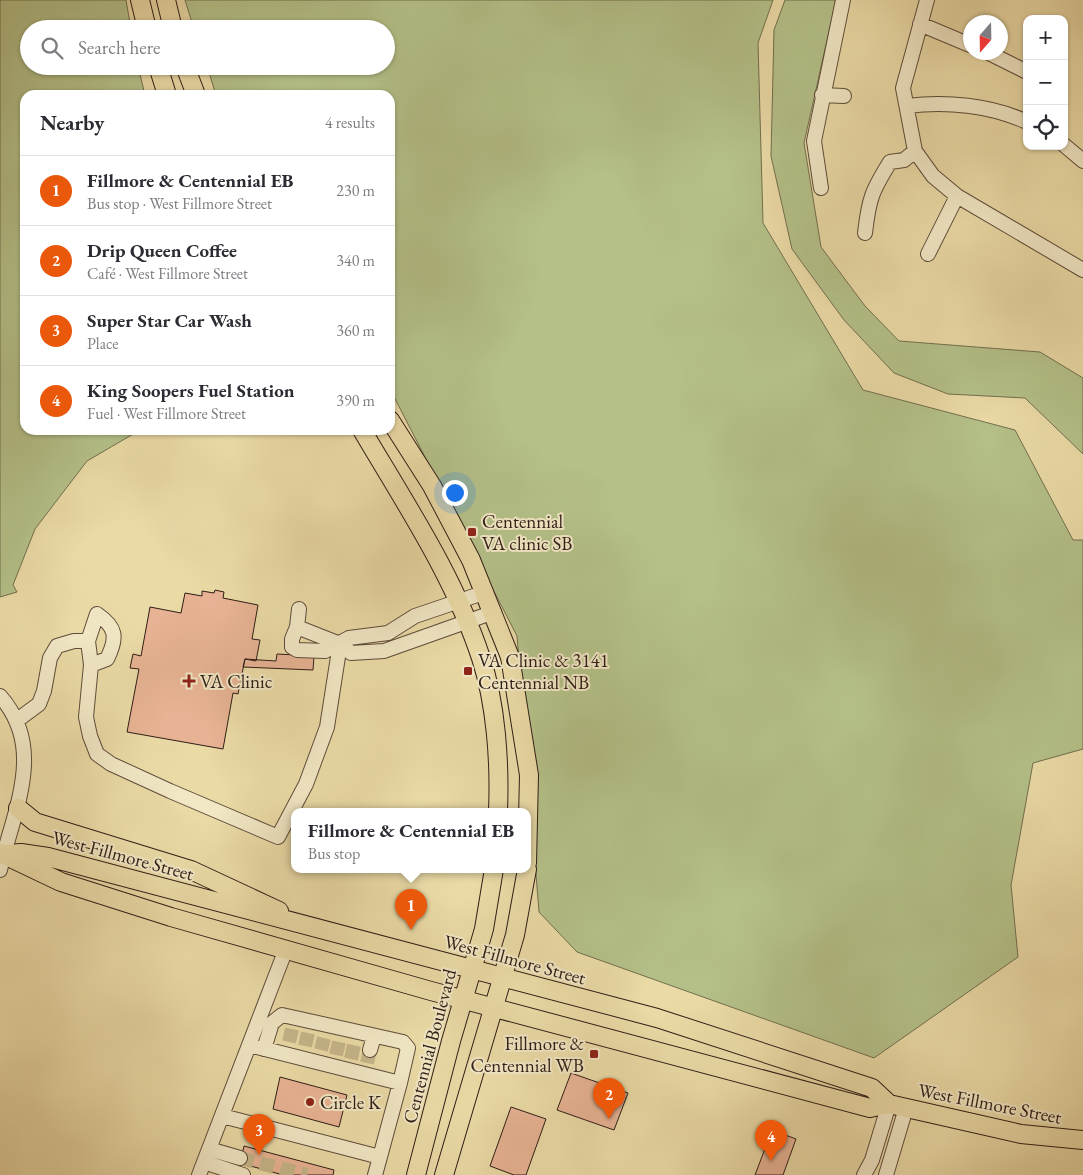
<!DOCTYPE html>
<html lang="en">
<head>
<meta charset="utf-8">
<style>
  :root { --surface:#fff; --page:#f7f7f7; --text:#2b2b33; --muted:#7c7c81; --line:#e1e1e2; --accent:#ea580c }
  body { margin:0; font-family:"EB Garamond",serif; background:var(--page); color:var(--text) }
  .controls { position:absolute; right:15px; top:15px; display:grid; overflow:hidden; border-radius:10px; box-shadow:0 1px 4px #0004 }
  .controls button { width:45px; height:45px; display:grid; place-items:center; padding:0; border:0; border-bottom:1px solid var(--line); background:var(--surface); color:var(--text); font:25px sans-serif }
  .compass { position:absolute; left:963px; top:15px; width:45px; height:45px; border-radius:50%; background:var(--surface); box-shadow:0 1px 4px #0004; rotate:200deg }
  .you { position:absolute; left:454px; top:492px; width:18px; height:18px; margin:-12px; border:4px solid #fff; border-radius:50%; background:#1a73e8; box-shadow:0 0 0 8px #1a73e833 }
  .badge { display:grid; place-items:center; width:32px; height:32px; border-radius:50%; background:var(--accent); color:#fff; font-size:16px; font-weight:700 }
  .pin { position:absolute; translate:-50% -41px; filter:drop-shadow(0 1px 2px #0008) }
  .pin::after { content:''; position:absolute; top:26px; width:18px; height:15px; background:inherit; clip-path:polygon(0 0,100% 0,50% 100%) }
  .popup { position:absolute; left:291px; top:808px; width:240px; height:65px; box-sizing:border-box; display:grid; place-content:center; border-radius:10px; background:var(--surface); filter:drop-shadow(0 1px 4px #0005); font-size:16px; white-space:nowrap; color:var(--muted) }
  .popup b { font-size:19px; color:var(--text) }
  .popup::after { content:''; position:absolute; left:50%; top:100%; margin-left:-10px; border:10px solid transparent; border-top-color:var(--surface) }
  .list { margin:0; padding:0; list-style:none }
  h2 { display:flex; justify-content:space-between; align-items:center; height:65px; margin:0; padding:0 20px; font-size:21px }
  h2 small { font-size:16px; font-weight:400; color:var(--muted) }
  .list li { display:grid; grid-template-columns:32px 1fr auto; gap:15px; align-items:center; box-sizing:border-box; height:70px; padding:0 20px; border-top:1px solid var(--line) }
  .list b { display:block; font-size:19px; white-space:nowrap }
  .list p { margin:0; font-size:16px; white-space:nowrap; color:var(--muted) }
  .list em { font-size:16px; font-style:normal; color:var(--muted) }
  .icon { flex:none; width:28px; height:28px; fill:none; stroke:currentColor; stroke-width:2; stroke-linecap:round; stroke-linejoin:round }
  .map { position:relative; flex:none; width:1083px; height:1175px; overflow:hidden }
  .search { position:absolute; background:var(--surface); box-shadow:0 1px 4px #0004; left:20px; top:20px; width:375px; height:55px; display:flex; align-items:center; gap:12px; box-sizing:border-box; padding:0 18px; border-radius:28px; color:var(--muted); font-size:19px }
  .panel { position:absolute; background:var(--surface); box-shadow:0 1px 4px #0004; left:20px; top:90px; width:375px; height:345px; border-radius:15px }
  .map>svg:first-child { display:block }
  .green { fill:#b4c088; stroke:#726e4f }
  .building { fill:#e7b394; stroke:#2f1d16 }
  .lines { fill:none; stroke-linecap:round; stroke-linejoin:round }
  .minor-tunnel { stroke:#c5b489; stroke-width:14; stroke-dasharray:14 7; stroke-linecap:butt }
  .minor-casing { stroke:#5e4c3a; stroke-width:16 }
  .major-casing { stroke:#2f1d16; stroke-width:20 }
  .minor { stroke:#f1e7c5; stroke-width:14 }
  .major { stroke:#eadaa6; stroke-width:18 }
  .poi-dot { fill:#8f2418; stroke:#f1e7c5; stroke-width:2 }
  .labels { text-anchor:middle; stroke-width:4; stroke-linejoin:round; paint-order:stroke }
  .poi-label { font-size:19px; fill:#2f1d16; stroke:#f1e7c5; text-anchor:start }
  .street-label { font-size:19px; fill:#2f1d16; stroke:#f1e7c5 }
</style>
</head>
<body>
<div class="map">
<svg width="1083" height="1175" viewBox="0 0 1083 1175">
  <rect width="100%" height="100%" fill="#eadaa6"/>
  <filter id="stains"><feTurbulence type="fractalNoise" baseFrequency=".004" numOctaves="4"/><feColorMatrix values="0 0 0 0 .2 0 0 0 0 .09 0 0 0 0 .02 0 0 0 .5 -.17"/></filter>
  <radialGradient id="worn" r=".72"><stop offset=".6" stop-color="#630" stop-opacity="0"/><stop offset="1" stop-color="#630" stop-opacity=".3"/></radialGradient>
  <path class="green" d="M0,0H126L131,29H29V66H138L145,95H25V430H140L87,461L35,529L13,585L17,592L0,597Z
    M185,0H773L758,43L763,223L863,390L1015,430L1073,540H1083V749L1033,763L1011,885L1018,957L874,1058L577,952L539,912L517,636L390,389V95H216L207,66H386V29H194Z
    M785,0H836L804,143L821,247L865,306L899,341L1040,352L1083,378V454L1025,398L948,394L894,373L844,320L792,249L771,156L774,30Z"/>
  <path class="building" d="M215,590L224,592L223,598L258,605L252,639L260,640L256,661L245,659L238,694L233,693L223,749L127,732L139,669L130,668L133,654L141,656L150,607L181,613L185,593L202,596V591L214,593Z
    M277,654L314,656L313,670L243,667L245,659L276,661Z
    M571,1073L628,1093L614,1130L557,1110Z
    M280,1077L347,1095L339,1127L273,1109Z
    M511,1107L546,1119L526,1175H514L490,1166Z
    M772,1130L796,1139L783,1175H755Z
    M244,1146L334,1170L333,1175H283L240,1163Z"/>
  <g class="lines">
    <path class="minor-tunnel" d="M289,1042L292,1029
      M305,1046L308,1033
      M321,1050L324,1038
      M336,1055L339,1042
      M351,1059L354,1045
      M367,1063L370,1050
      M240,1158L307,1175"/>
    <g class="minor-casing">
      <path id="minor" d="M927,0L903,88L915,151L933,176L957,196L1083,270
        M920,24L970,45
        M987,52L1027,72
        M822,95L844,96
        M907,106C946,101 990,105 1027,122
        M1064,145L1083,161
        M821,188L814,141L843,0
        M865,233C869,198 872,191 890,162L904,160L915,151
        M928,254L957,196
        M299,609L297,627L292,639V647L297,650L325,651L349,638L388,633L415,616L486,592
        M297,627L340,644L351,653L384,651L494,612
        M88,641L97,614C116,627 118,637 107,659L91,665
        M0,696C47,749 13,811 0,870
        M16,721L39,704L44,691L50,658L57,646L74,641H88L91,665L86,717L90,736L97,754L111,764L170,791L278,837L306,784L327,727L340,644
        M249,1045L400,1083L380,1157
        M264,1049L272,1023L282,1015L403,1042L408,1048L400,1083
        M370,1050L374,1036
        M222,1116L380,1157L375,1175
        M209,1149L240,1158
        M204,1162L243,1175
        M199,1175L286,949
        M864,1175L872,1160L889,1104
        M886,1175L906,1108"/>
    </g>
    <g class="major-casing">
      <path id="major" d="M140,0L147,29
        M166,0L173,29
        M158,66L167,95
        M185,66L196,95
        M390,420L432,486L471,560L510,657L529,775L527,863
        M362,430C405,503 454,576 481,658C496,704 500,762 498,811
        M18,808L35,822L191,870L279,911
        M0,853L61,882L171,917L431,991L870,1108L889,1104L1021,1134L1083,1140
        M7,854L21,853L48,857L657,1018L872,1088L889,1104
        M416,1175L451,1041L484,929L494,869
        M444,1175L515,935L527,869"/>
    </g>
    <use href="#minor" class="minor"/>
    <use href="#major" class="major"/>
  </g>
  <g class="poi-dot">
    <rect x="467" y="527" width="10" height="10" rx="2.5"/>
    <rect x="463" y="666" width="10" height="10" rx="2.5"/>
    <path d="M186.5 673.5h5v5h5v5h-5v5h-5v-5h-5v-5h5z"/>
    <rect x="589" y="1049" width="10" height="10" rx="2.5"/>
    <circle cx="310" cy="1102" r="5"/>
  </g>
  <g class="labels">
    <g class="poi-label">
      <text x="482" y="528">Centennial<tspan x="482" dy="22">VA clinic SB</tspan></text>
      <text x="478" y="667">VA Clinic &amp; 3141<tspan x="478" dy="22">Centennial NB</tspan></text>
      <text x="200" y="688">VA Clinic</text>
      <text x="584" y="1050" text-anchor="end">Fillmore &amp;<tspan x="584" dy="22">Centennial WB</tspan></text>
      <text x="320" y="1109">Circle K</text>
    </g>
    <g class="street-label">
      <text transform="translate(123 855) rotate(15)" y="7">West Fillmore Street</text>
      <text transform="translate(515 959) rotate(15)" y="7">West Fillmore Street</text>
      <text transform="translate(429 1046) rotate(-75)" y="7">Centennial Boulevard</text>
      <text transform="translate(990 1103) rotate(11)" y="7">West Fillmore Street</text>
    </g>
  </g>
  <rect width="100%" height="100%" filter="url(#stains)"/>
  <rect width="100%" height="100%" fill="url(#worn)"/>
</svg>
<div class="controls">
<button>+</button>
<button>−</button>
<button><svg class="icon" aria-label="locate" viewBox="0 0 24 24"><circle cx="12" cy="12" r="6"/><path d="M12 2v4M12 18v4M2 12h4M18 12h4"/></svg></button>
</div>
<svg class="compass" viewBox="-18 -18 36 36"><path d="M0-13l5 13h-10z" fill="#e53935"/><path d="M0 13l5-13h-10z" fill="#7c7c81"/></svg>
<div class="you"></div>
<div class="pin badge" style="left:411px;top:930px">1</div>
<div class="popup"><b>Fillmore &amp; Centennial EB</b>Bus stop</div>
<div class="pin badge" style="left:609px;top:1119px">2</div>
<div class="pin badge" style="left:259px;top:1155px">3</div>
<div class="pin badge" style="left:771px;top:1161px">4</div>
<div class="search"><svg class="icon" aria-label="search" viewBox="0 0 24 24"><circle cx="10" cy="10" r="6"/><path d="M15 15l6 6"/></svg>Search here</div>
<section class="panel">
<h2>Nearby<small>4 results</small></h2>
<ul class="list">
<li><span class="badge">1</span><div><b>Fillmore &amp; Centennial EB</b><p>Bus stop · West Fillmore Street</p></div><em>230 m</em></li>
<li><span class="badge">2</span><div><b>Drip Queen Coffee</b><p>Café · West Fillmore Street</p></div><em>340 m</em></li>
<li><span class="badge">3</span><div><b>Super Star Car Wash</b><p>Place</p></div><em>360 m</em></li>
<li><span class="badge">4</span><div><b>King Soopers Fuel Station</b><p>Fuel · West Fillmore Street</p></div><em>390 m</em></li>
</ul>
</section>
</div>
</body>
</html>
